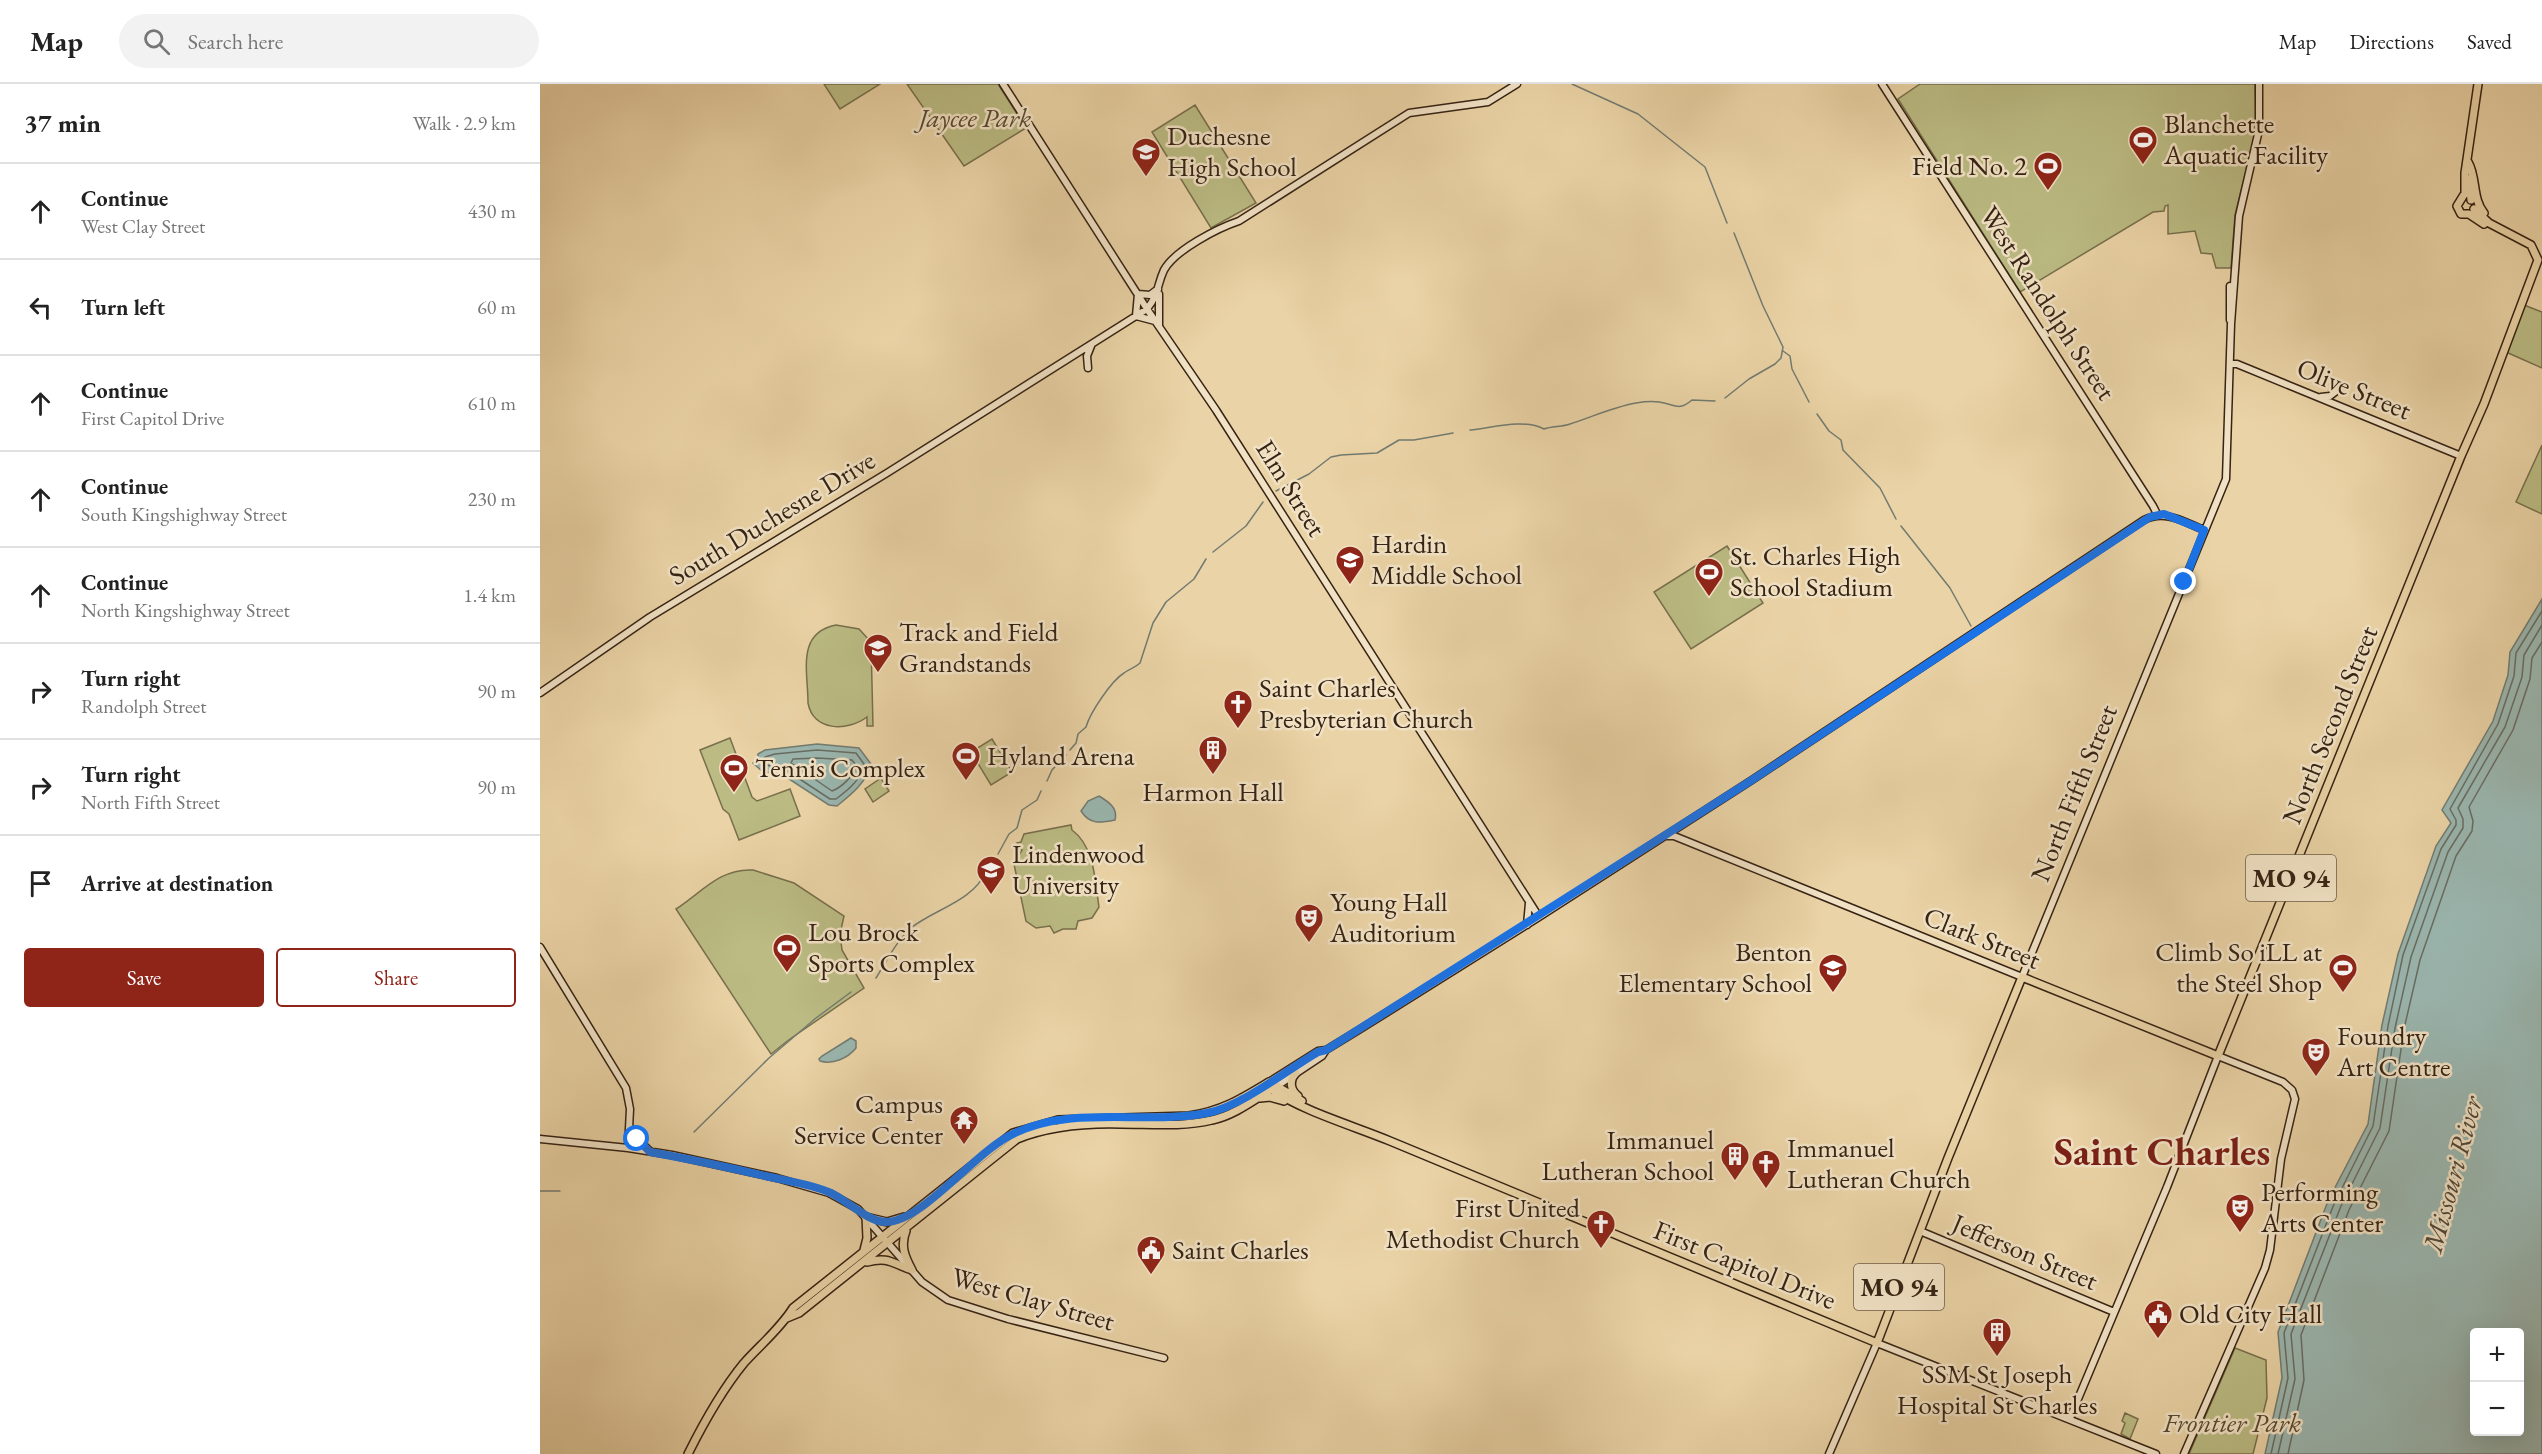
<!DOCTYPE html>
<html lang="en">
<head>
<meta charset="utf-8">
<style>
  :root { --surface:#fff; --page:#f2f2f2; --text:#222; --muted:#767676; --line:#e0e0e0; --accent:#8f2418 }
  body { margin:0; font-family:"EB Garamond",serif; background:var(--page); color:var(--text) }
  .controls { position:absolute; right:18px; bottom:18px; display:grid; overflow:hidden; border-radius:6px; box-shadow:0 6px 24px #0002 }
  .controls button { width:54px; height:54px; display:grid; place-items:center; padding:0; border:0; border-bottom:2px solid var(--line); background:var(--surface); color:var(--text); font:30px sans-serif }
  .stop { position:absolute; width:18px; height:18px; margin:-14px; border:4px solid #1a73e8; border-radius:50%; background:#fff }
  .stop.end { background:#1a73e8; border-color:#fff; box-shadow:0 2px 6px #0008 }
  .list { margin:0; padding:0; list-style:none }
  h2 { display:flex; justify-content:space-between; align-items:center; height:78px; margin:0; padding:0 24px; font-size:26px }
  h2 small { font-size:20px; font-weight:400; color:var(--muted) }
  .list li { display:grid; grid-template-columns:39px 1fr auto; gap:18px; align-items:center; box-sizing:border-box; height:96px; padding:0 24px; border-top:2px solid var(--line) }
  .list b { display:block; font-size:22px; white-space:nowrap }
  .list p { margin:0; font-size:20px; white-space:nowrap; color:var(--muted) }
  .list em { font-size:20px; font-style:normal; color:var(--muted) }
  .actions { display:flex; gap:12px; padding:18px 24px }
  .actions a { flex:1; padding:14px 0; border:2px solid var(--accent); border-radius:6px; text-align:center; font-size:21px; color:var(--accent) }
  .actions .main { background:var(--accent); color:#fff }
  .icon { flex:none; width:33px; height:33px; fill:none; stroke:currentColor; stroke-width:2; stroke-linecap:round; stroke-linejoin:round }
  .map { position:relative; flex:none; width:2002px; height:1370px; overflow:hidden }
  header { display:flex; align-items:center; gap:36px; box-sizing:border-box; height:84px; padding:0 30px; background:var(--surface); border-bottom:2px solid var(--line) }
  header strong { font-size:28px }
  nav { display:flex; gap:33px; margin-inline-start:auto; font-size:21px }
  .search { width:420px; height:54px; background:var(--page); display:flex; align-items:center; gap:15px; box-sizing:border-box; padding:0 21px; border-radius:33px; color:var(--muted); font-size:22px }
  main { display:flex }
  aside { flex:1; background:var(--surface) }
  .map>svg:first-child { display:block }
  .green { fill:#bbbb83; stroke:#786f4c; stroke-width:1.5 }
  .water { fill:#9ab6af; stroke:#727b71; stroke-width:1.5; fill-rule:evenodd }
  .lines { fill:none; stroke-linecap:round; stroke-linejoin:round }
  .shore { stroke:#686c62; stroke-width:1.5 }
  .stream { stroke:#727b71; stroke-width:1.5 }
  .secondary-casing { stroke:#362314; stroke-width:9 }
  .primary-casing { stroke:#362314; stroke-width:10 }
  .secondary { stroke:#f1e2c5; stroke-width:6 }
  .primary { stroke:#ead3a6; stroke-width:7 }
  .route { stroke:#1a73e8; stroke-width:8 }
  .labels { text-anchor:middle; stroke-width:5; stroke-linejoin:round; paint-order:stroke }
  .shield { fill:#f1e2c5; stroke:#6e5c49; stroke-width:1.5 }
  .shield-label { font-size:26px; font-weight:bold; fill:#362314 }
  .park-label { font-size:27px; font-style:italic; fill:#574930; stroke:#f1e2c5 }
  .poi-label { font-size:27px; fill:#362314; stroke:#f1e2c5; text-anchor:start }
  .street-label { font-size:27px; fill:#362314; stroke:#f1e2c5 }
  .water-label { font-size:28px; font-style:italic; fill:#4f483b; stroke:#f1e2c5 }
  .town-label { font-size:39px; font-weight:bold; fill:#7a1f14; stroke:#f1e2c5 }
</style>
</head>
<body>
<header>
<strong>Map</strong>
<div class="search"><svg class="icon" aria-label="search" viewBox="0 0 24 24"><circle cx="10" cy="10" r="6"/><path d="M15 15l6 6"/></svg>Search here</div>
<nav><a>Map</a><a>Directions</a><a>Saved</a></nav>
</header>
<main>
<aside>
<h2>37 min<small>Walk · 2.9 km</small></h2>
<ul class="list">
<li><svg class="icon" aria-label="ahead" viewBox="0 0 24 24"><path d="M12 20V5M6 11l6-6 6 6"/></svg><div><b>Continue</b><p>West Clay Street</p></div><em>430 m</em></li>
<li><svg class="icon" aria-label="left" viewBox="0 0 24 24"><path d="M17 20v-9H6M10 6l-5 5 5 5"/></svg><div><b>Turn left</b></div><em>60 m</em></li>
<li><svg class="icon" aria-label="ahead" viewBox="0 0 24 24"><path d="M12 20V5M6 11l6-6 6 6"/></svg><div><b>Continue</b><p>First Capitol Drive</p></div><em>610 m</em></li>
<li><svg class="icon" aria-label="ahead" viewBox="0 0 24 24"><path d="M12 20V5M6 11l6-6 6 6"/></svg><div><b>Continue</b><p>South Kingshighway Street</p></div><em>230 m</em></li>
<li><svg class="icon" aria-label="ahead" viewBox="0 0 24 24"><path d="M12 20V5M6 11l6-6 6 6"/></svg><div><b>Continue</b><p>North Kingshighway Street</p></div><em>1.4 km</em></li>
<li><svg class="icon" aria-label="right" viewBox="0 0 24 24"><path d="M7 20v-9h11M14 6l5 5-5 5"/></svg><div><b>Turn right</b><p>Randolph Street</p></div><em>90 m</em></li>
<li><svg class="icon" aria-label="right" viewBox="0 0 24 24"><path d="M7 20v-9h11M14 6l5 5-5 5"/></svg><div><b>Turn right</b><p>North Fifth Street</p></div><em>90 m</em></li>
<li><svg class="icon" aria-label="arrive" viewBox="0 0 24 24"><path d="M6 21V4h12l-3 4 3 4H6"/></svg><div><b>Arrive at destination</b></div></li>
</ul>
<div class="actions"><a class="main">Save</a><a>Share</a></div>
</aside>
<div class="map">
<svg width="2002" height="1370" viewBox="0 0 2002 1370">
  <rect width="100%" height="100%" fill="#ead3a6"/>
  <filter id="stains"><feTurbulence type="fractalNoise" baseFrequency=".00333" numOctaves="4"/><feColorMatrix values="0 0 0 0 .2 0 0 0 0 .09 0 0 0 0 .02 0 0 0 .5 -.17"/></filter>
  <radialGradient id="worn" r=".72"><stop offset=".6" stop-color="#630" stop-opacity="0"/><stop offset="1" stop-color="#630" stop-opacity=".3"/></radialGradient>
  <path class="green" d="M284,0H340L300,25Z
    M367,0H458L486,44L424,82Z
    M1380,0H1715L1716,46L1695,131L1691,184H1676L1672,170L1661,169L1655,147L1628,150V121L1625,122L1624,127L1613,128L1480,208L1358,15Z
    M655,21L716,119L671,144L612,48Z
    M1984,221L2002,228V284L1966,268Z
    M2002,361V430L1976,418Z
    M1187,462L1223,519L1151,565L1114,508Z
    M296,541L319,545L331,558L333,642H327V633C307,648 273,647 268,619C268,587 256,549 296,541Z
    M190,654L212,713L217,717L250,705L260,732L199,756L189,730L183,725L160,666Z
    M452,655L472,688L451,701L431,668Z
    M341,694L349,707L333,718L325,705Z
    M531,741L532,746C555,763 555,797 559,823L552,834L538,837L536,845H523L514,849L510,842L496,844L486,837L474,780L482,766L477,759L481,758L484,750Z
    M213,786L254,799L304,832L300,850L302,866L324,904L250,955L231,970L136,825C161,809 180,784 213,786Z
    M1695,1264L1726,1276L1727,1314L1713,1370H1649Z
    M1585,1329L1598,1335L1590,1355L1581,1350L1585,1339L1582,1337Z"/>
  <path class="water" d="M2002,515V1370H1725L1742,1294L1738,1248L1788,1117L1828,1040L1842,941L1858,870L1896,762L1911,739L1902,726L1953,637L1968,591L1970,568ZM1934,1248H1980V1348H1934Z
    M277,660L319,664L331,680C326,699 312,710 297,722L289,721L243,691L222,687L213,679L218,675V670L225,666Z
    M559,712C569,718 578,724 575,736C560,739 550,741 541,727L548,717Z
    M311,954L316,957V964C308,974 293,981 280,977L279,975L282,972Z"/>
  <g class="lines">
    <path class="shore" d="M277,666L316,669L324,680C322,695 308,706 296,715H290L246,686L223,680L225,673L235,670Z
      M277,674L312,676L316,681C314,692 302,703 292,707L251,679L253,675Z
      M1731,1370L1748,1294L1744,1249L1794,1120L1833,1042L1848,942L1863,871L1901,765L1916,741V736L1910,725L1958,640L1974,592L1976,569L2002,527
      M1738,1370L1755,1295L1751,1250L1801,1122L1840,1044L1855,944L1871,873L1908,768L1923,744V735L1918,724L1965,643L1982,593L1984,571L2002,541
      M1748,1370L1764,1296L1761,1251L1809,1126L1849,1047L1864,945L1880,876L1916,772L1932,747L1933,737L1929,723L1973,646L1990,595L1992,574L2002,558"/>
    <path class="stream" d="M1032,0L1098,30L1165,83L1187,139
      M1243,267L1250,272L1252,285L1269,318
      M1185,314L1209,295L1235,280L1241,274L1243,263L1223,222L1194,149
      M1277,330L1289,347L1301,356L1303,366L1340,404L1356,435
      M930,346C952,344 983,334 1004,345C1012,342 1022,343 1030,340C1052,333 1073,323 1096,319C1102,318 1112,317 1119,318C1135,320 1138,328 1152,316L1175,317
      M736,407L769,390L791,373L801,371L837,369L859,356H874L913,349
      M1361,442L1410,504L1431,542
      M673,468L706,442L723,418
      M530,666L536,659L538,650L546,643C550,629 571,597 584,589C589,585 595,584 600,579L613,539L626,518L654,495L666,475
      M507,697L512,686L526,671
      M458,770L469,750L477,744L482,726L497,716L501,707
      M336,894C346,878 357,856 371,844C393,826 433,817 445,789
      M154,1048L229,974L276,934L311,908
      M0,1107H20"/>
    <g class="secondary-casing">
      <path id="secondary" d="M463,0L607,225L676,326L999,833
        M1342,0L1613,422L1617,430
        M1690,202V236
        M619,210V242
        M596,232L598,210L610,211L618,205
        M596,232L615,237
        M1690,280H1697L1921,372
        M548,284L547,272L551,262
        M1781,313L1790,312L1799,305
        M0,609L110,533L347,389L607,225C619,210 617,201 624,186C635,166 678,144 699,137L869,29L948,18L977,0
        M1126,752H1134L1482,893L1686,395L1691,240L1699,132L1719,46V0
        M987,841L989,819
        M0,863L86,1004L90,1025L88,1064
        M729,998L778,967L786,966L822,944L999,833L1212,696L1604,436C1625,425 1644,438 1664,446
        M737,1002L782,972L786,966
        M90,1043L97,1055L110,1067
        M0,1055L88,1064L132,1071L237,1094L289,1109L318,1125L382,1198L408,1216L468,1235L624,1274
        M1380,1147L1574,1228
        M1530,1334L1627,1103L1678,972L1743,998L1752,1006L1755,1015L1741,1075L1730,1166L1725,1184L1644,1370
        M1289,1370L1337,1259L1616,1370"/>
    </g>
    <g class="primary-casing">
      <path id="primary" d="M1938,0L1925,89V109L1917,122L1921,130H1929L1944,140
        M1928,78C1937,93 1932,115 1944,129
        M1929,95L1931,116
        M756,989C749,996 750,1006 758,1012
        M729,998L731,1005C762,1027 814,1042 850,1057L1337,1259L1408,1074L1482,893L1678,972L1921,372L1944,320L1998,176L1991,161L1949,139L1934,125
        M733,1000L762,1017
        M720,1014L730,1013L744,1017
        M366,1147C360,1162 365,1173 372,1186
        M324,1166L327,1154L326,1133L347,1138L364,1133
        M327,1178C349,1172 353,1180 372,1186
        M247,1234L259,1229L477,1055C510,1042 545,1039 581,1040C611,1040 642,1043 672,1036C696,1031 716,1014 737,1002
        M148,1370C164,1338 181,1307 204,1279C220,1261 240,1245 253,1224L473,1049L518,1036L649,1032C682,1027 701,1015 729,998"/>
    </g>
    <use href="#secondary" class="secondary"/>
    <use href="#primary" class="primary"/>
  </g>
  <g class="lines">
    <path class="route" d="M97,1055L110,1068C149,1075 187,1083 225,1092C247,1097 271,1100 291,1109C308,1117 328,1138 346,1138C383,1138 437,1065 475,1049C535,1021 604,1041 667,1029C702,1022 747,986 778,968L786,966L1212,696L1610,433L1624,430L1664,446L1644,498"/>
  </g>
  <defs>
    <g id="stadium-pin" transform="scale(1.5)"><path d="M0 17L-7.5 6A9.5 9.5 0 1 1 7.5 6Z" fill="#8f2418" stroke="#f1e2c5"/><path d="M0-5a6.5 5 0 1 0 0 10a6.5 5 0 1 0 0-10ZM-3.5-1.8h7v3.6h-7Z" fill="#fff"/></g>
    <g id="school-pin" transform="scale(1.5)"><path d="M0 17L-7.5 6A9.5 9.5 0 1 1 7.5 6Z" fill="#8f2418" stroke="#f1e2c5"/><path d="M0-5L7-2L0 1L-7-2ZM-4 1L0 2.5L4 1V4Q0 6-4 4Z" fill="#fff"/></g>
    <g id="university-pin" transform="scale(1.5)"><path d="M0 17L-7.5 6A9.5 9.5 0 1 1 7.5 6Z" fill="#8f2418" stroke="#f1e2c5"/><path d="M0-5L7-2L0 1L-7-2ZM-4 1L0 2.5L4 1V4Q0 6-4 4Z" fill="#fff"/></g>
    <g id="church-pin" transform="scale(1.5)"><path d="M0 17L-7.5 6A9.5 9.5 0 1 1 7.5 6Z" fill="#8f2418" stroke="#f1e2c5"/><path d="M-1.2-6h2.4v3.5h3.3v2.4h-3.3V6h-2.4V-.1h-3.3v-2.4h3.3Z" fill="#fff"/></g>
    <g id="building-pin" transform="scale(1.5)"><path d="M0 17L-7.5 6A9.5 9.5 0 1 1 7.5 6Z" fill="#8f2418" stroke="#f1e2c5"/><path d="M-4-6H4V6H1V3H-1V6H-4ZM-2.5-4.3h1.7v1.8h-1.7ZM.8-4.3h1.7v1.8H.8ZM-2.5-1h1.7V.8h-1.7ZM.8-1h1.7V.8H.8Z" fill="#fff"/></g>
    <g id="theatre-pin" transform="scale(1.5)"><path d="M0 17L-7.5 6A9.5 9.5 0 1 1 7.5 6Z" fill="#8f2418" stroke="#f1e2c5"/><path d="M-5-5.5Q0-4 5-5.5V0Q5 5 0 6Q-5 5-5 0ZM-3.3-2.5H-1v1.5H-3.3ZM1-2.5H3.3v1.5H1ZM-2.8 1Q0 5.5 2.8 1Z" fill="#fff"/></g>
    <g id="temple-pin" transform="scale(1.5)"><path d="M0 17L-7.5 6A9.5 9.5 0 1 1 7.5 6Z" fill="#8f2418" stroke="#f1e2c5"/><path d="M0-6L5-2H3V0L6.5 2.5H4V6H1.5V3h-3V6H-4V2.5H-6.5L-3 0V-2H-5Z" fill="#fff"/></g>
    <g id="civic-pin" transform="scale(1.5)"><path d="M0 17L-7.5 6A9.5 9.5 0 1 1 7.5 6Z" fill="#8f2418" stroke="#f1e2c5"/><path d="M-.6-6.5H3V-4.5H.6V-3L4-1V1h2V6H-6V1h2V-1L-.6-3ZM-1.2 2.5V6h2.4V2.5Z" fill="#fff"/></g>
  </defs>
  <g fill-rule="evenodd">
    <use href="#stadium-pin" x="1603" y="56"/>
    <use href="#school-pin" x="606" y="68"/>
    <use href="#stadium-pin" x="1508" y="82"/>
    <use href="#school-pin" x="810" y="476"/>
    <use href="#stadium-pin" x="1169" y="488"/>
    <use href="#university-pin" x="338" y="564"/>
    <use href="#church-pin" x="698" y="620"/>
    <use href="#building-pin" x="673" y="666"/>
    <use href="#stadium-pin" x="426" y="672"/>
    <use href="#stadium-pin" x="194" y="684"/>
    <use href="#university-pin" x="451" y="786"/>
    <use href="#theatre-pin" x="769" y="834"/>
    <use href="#stadium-pin" x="247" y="864"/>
    <use href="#school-pin" x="1293" y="884"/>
    <use href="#stadium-pin" x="1803" y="884"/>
    <use href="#theatre-pin" x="1776" y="968"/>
    <use href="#temple-pin" x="424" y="1036"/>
    <use href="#building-pin" x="1195" y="1072"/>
    <use href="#church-pin" x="1226" y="1080"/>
    <use href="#theatre-pin" x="1700" y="1124"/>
    <use href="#church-pin" x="1061" y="1140"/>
    <use href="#civic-pin" x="611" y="1166"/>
    <use href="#civic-pin" x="1618" y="1230"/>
    <use href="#building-pin" x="1457" y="1248"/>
  </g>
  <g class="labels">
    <g class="shield">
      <rect x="1706" y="771" width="90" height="46" rx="4.5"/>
      <rect x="1314" y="1180" width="90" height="46" rx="4.5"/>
    </g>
    <g class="shield-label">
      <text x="1751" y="803">MO 94</text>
      <text x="1359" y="1212">MO 94</text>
    </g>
    <g class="park-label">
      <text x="435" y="43">Jaycee Park</text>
      <text x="1692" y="1348">Frontier Park</text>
    </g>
    <g class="poi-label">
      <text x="1624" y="49">Blanchette<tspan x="1624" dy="31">Aquatic Facility</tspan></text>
      <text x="627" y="61">Duchesne<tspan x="627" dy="31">High School</tspan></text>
      <text x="1487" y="91" text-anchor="end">Field No. 2</text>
      <text x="831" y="469">Hardin<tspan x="831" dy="31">Middle School</tspan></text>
      <text x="1190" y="481">St. Charles High<tspan x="1190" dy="31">School Stadium</tspan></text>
      <text x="359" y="557">Track and Field<tspan x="359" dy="31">Grandstands</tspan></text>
      <text x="719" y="613">Saint Charles<tspan x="719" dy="31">Presbyterian Church</tspan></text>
      <text x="447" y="681">Hyland Arena</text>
      <text x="215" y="693">Tennis Complex</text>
      <text x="673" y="717" text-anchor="middle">Harmon Hall</text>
      <text x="472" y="779">Lindenwood<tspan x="472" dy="31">University</tspan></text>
      <text x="790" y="827">Young Hall<tspan x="790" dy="31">Auditorium</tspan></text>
      <text x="268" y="857">Lou Brock<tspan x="268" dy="31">Sports Complex</tspan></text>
      <text x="1272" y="877" text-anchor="end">Benton<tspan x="1272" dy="31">Elementary School</tspan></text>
      <text x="1782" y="877" text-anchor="end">Climb So iLL at<tspan x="1782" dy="31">the Steel Shop</tspan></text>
      <text x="1797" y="961">Foundry<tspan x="1797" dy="31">Art Centre</tspan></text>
      <text x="403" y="1029" text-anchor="end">Campus<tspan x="403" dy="31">Service Center</tspan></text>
      <text x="1174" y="1065" text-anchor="end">Immanuel<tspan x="1174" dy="31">Lutheran School</tspan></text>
      <text x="1247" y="1073">Immanuel<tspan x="1247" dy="31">Lutheran Church</tspan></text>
      <text x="1721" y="1117">Performing<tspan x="1721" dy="31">Arts Center</tspan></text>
      <text x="1040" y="1133" text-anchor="end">First United<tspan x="1040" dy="31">Methodist Church</tspan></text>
      <text x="632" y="1175">Saint Charles</text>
      <text x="1639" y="1239">Old City Hall</text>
      <text x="1457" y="1299" text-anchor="middle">SSM St Joseph<tspan x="1457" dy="31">Hospital St Charles</tspan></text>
    </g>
    <g class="street-label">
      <text transform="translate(1508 219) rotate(57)" y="9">West Randolph Street</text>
      <text transform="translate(1814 305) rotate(22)" y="9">Olive Street</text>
      <text transform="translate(751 404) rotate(58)" y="9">Elm Street</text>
      <text transform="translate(232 434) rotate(-31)" y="9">South Duchesne Drive</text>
      <text transform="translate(1790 641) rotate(-68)" y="9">North Second Street</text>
      <text transform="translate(1534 709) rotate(-68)" y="9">North Fifth Street</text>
      <text transform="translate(1442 854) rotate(22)" y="9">Clark Street</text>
      <text transform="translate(1485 1168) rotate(23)" y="9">Jefferson Street</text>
      <text transform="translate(1205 1181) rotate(22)" y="9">First Capitol Drive</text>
      <text transform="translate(493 1215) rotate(16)" y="9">West Clay Street</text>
    </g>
    <g class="water-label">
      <text transform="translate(1912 1090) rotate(-75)" y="10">Missouri River</text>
    </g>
    <g class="town-label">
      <text x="1622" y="1081">Saint Charles</text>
    </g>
  </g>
  <rect width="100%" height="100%" filter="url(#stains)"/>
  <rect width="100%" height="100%" fill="url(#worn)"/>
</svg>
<div class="controls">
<button>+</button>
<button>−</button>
</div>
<div class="stop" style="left:97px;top:1055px"></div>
<div class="stop end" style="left:1644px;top:498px"></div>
</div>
</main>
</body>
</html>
